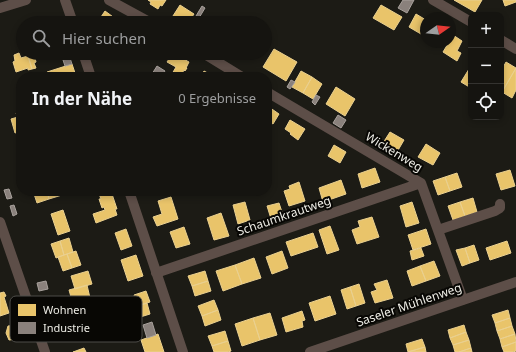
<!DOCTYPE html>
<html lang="de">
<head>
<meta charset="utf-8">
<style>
  :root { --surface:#151410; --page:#1e1d19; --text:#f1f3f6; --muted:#9d9e9f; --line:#343330 }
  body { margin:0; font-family:"Noto Sans",sans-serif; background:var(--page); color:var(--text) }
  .controls { position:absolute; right:12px; top:12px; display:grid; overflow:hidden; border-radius:8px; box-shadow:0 2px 6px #0003 }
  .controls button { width:36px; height:36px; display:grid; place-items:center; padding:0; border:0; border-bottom:1px solid var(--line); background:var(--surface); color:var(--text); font:20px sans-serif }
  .compass { position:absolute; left:420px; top:12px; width:36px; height:36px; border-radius:50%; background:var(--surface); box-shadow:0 2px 6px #0003; rotate:76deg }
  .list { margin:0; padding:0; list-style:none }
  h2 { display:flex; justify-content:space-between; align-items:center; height:52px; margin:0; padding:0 16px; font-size:17px }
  h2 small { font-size:13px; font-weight:400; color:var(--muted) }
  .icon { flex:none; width:22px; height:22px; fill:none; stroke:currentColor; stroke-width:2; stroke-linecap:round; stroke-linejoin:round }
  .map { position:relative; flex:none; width:516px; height:352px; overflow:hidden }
  .search { position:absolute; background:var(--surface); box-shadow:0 2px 6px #0003; left:16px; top:16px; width:256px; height:44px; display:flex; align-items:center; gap:10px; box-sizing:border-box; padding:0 14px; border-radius:22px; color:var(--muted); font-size:15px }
  .panel { position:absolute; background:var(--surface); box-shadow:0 2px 6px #0003; left:16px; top:72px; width:256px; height:124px; border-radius:16px }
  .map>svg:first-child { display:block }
  .homes { fill:#e9c46a; stroke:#ead08f }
  .industry { fill:#8a817c; stroke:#a8a19c }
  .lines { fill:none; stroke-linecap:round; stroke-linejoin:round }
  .minor { stroke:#5d4e48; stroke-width:10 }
  .labels { text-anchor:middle; stroke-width:4; stroke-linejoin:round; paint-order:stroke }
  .street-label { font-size:12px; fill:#edece5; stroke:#080704 }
  .key { fill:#080704; stroke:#4d4c48; stroke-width:1 }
  .key-label { font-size:11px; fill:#edece5 }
</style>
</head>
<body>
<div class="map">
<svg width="516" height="352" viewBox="0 0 516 352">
  <rect width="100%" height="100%" fill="#1c1b15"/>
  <path class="homes" d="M148,0H166L162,6L160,5L158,9L150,4L151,2Z
    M454,0H482L475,12Z
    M503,0H516V2L505,6Z
    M180,5L194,14L188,23H178L171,19Z
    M381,5L402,17L394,30L373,18Z
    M105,11L120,22V23H97Z
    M416,14L426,20V37L409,27Z
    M58,17L60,23H44L43,22Z
    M210,18L218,23H207Z
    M224,18L232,23H220Z
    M453,35L462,41L457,51L461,53L457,61L443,52L449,42H450Z
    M274,49L297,62L286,81L263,67Z
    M19,53L21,58L28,56L32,69L28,70V68L16,72L13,62L15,61L14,55Z
    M139,53H158L156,57L150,54L147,59L138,54Z
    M173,53L189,62L186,68H187L185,71L184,70L180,77H177L172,74L176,67L167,62Z
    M34,54L36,62L34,63L36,68L32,69L28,56Z
    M506,62L516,68L502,92L501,91V71Z
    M72,64L76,76L73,77H49L47,72Z
    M516,68V90L512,98L502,92Z
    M469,69L471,71V88L461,82Z
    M204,71L215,77H201Z
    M301,71L312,77L303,93L292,87Z
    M312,77L322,84L313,99L303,93Z
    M336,87L355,99L345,116L326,104Z
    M269,107L279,114L273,124L267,120V111Z
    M21,111V131L15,133L11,119L18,117L16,113Z
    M290,120L305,129L298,140L290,134L291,133L285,129Z
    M390,132L404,140L397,152L383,143Z
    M426,144L440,153L433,165L418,157Z
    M334,145L346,152L340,163L328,156Z
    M375,168L380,182L362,188L358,174Z
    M510,170L515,186L501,190L496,174Z
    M457,173L462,187L450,191L445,177Z
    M445,177L450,191L438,195L433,181Z
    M341,180L346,194L323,202L319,188Z
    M299,182L305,201L289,206L284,191L290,189L289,186Z
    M33,191H47L49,199L37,203Z
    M47,191H60L62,195L49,199Z
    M109,191H111L117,209H115L117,215L96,223L93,214L105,210L104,207L102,208L99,199H101L99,194Z
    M171,197L178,219L157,226L153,217L162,214L158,201Z
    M473,198L477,212L465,216L460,202Z
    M245,202L250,220L238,224L233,205Z
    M412,202L419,223L406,227L400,206Z
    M460,202L465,216L453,220L448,206Z
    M279,203L284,218L272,222L267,206Z
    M63,210L70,231L58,235L51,214Z
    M221,213L229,236L214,240L207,218Z
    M372,217L379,237L357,244L352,230L360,227L358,221Z
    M330,226L339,250L327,254L319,230Z
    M184,227L190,244L176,248L170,232Z
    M126,229L132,246L121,250L115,233Z
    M426,229L431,244L413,250L408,235Z
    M313,233L318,247L291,256L286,242Z
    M69,238L73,252L64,255L60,241Z
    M60,241L64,255L56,258L51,244Z
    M507,241L511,253L490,260L486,248Z
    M474,245L479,260L470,263L465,248Z
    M421,248L424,256L412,260L410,251Z
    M465,248L470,263L462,266L456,250Z
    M76,251L81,265L72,268L67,254Z
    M282,251L288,268L272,274L266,257Z
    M67,254L72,268L63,271L58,257Z
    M136,255L143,276L128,281L121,260Z
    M254,258L261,278L242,284L235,265Z
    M434,261L440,276L426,281L420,266Z
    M235,265L242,284L223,291L216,271Z
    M420,266L426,281L412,286L407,271Z
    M88,271L92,284L75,289L71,276Z
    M205,271L208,281L192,286L188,276Z
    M387,280L393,298L375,303L371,292L377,290L374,284Z
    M208,281L211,291L195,296L192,286Z
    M359,284L365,303L356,306L350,287Z
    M87,285L90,298L73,304L69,290Z
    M350,287L356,306L347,309L341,290Z
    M146,291L150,302L134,307L132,300L135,299L134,295Z
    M4,292L6,296L4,297L9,313L0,316V293Z
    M330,296L336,314L315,321L309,303Z
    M214,300L218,310L202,316L198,306Z
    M147,303L150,314L137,318L136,314L133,315L131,308Z
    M218,310L221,320L205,326L202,316Z
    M508,310L510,318L495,323L492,315Z
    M302,311L305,320L302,321L303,327L286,332L282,318Z
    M270,313L277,335L260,340L253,318Z
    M253,318L260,340L242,346L235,324Z
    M510,318L512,326L497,331L495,323Z
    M17,325L20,332L18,339L9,340L6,333L8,326Z
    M464,325L466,332L450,338L448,330Z
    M512,326L515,334L500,339L497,331Z
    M225,331L228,341L212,346L208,336Z
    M466,332L469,340L453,345L450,338Z
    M158,334L164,352H145L141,340Z
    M515,334L516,342L502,347L500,339Z
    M422,339L425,347L408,352L406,344Z
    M469,340L471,348L459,352H455L453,345Z
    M228,341L231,351L228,352H214L212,346Z
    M516,342V351L513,352H504L502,347Z
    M425,347L426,352H408Z
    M84,348L86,352H73Z
    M471,348L472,352H459Z"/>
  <path class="industry" d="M403,0H414L407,13L398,8Z
    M202,6L205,8L199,18L196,16Z
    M226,53H237L233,59L225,55Z
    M70,58L72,64L65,66L63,60Z
    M157,66L165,71L161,77H157L152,74Z
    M291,80L295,82L290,89L287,87Z
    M316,95L320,97L315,105L312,102Z
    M338,115L346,120L341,128L333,123Z
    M9,189L12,198L7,199L4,190Z
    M14,205L17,214L13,216L10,206Z
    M46,281L48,289L39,291L37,283Z
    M152,322L156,335L147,338L143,325Z"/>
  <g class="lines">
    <path class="minor" d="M65,0L73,23
      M109,0L151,23
      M433,0L471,22
      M0,8L26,0
      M501,40L516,49
      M83,53L91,77
      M203,53L242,77
      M267,92L421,183L463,300
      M129,191L183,352
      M0,222L45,352
      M438,230L495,211L500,208V204
      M156,273L421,183
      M310,352L516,282"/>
  </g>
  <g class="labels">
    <g class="street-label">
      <text transform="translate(394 152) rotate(31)" y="4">Wickenweg</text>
      <text transform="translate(284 216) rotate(-19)" y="4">Schaumkrautweg</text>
      <text transform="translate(409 305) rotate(-19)" y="4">Saseler Mühlenweg</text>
    </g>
  </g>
  <rect x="10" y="296" width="132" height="46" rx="6" class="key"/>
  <rect x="18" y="304" width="18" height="12" fill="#e9c46a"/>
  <rect x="18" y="322" width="18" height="12" fill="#8a817c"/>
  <g class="key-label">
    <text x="43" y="314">Wohnen</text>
    <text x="43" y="332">Industrie</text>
  </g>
</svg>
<div class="controls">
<button>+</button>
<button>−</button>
<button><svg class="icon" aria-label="locate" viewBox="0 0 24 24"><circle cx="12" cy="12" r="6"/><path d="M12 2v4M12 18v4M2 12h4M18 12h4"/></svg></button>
</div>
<svg class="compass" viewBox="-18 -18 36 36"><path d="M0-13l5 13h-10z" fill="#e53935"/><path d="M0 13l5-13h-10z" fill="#9d9e9f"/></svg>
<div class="search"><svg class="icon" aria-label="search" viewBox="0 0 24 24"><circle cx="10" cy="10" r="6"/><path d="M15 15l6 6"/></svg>Hier suchen</div>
<section class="panel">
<h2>In der Nähe<small>0 Ergebnisse</small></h2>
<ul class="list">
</ul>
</section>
</div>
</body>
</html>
